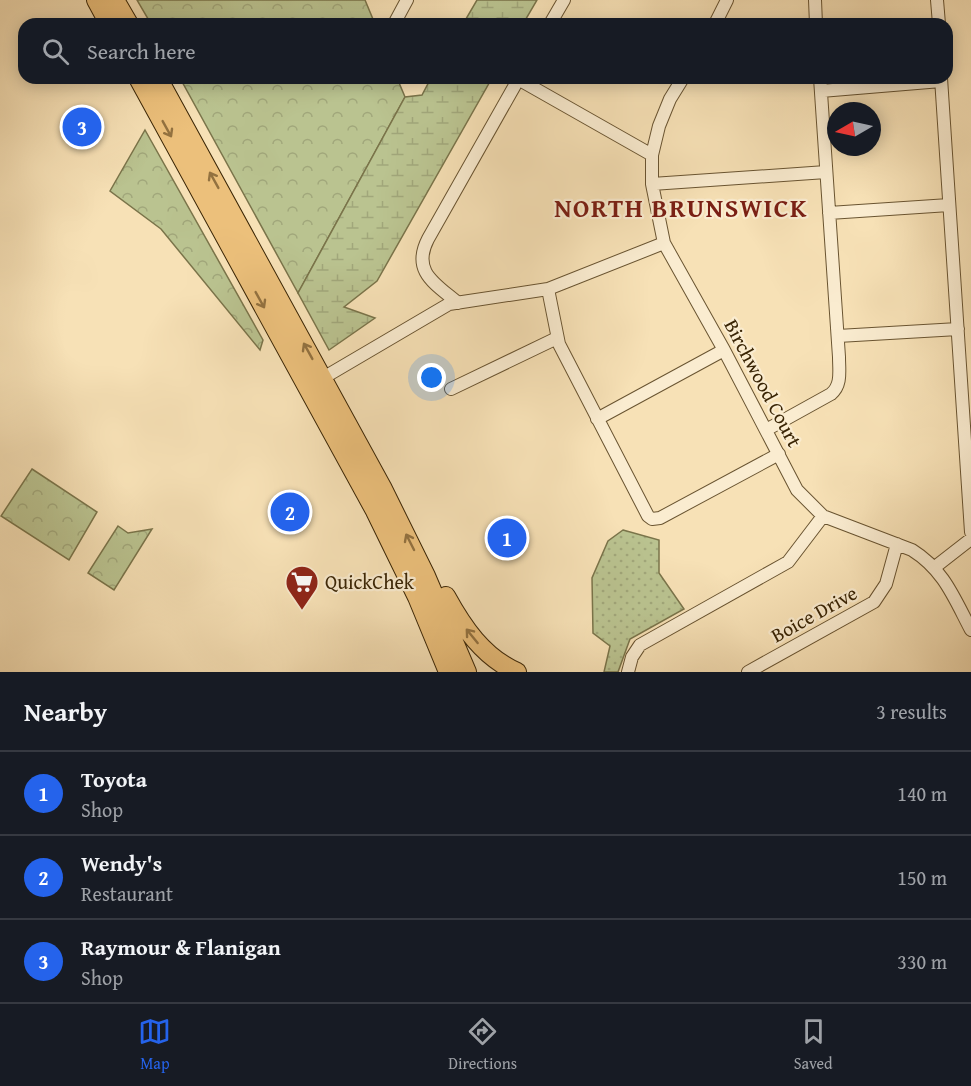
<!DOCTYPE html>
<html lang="en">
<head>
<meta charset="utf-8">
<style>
  :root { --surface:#171b24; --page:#242831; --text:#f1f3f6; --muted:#9ea1a6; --line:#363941; --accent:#2563eb }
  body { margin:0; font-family:"Gentium Book Plus",serif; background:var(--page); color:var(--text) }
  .compass { position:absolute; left:827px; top:102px; width:54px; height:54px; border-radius:50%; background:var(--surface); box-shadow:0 3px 15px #0003; rotate:261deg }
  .you { position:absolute; left:432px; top:378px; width:21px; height:21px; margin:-15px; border:4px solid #fff; border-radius:50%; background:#1a73e8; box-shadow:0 0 0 9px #1a73e833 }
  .badge { display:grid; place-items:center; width:39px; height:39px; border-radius:50%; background:var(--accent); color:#fff; font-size:20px; font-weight:700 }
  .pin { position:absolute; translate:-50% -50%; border:3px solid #fff; box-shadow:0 2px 6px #0006 }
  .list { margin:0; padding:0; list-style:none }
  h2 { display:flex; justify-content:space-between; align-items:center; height:78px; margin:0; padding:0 24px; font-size:26px }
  h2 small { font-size:20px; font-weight:400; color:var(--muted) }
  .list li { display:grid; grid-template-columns:39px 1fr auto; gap:18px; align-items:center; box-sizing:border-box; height:84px; padding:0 24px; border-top:2px solid var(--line) }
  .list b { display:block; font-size:22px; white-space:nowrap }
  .list p { margin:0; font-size:20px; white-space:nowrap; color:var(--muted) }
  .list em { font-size:20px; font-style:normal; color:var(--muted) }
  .icon { flex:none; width:33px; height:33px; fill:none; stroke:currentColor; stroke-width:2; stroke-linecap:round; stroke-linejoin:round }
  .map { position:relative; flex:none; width:971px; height:672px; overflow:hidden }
  .search { position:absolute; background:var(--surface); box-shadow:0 3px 15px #0003; left:18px; right:18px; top:18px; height:66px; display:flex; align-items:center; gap:15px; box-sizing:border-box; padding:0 21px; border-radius:18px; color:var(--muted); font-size:22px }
  .sheet { height:330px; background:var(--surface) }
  nav { display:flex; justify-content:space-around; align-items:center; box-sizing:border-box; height:84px; border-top:2px solid var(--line); background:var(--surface); font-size:16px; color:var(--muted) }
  nav a { display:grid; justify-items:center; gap:3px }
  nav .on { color:var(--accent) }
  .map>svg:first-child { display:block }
  .grass { fill:url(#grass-dots); stroke:#7a744a; stroke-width:1.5 }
  .forest { fill:url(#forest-crowns); stroke:#7a744a; stroke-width:1.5 }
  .wetland { fill:url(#wetland-marsh); stroke:#7a744a; stroke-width:1.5 }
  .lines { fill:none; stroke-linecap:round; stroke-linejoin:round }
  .minor-casing { stroke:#695431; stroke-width:14 }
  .highway-casing { stroke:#3a2505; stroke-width:20 }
  .minor { stroke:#faecd0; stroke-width:12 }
  .highway { stroke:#ecc07b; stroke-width:18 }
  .oneway { stroke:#937240 }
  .labels { text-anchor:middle; stroke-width:4.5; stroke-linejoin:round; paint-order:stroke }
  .street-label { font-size:20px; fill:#3a2505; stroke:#faecd0 }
  .poi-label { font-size:20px; fill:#3a2505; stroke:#faecd0; text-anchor:start }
  .district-label { font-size:26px; font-weight:bold; letter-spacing:1.5px; fill:#7a1f14; stroke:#faecd0 }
</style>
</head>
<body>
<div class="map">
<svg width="971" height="672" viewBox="0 0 971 672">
  <defs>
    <pattern id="grass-dots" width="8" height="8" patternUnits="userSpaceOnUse" patternTransform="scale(1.5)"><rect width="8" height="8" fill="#bac390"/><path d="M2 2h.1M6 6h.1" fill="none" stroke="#a1a77b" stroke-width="1.8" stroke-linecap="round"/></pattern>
    <pattern id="forest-crowns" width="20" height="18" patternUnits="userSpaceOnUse" patternTransform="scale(1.5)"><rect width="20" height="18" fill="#bac390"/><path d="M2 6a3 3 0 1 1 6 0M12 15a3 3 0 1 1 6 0" fill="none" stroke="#a1a77b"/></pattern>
    <pattern id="wetland-marsh" width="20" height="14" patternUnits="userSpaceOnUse" patternTransform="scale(1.5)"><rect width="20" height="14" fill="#bac390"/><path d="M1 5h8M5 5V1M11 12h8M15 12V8" fill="none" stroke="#a1a77b"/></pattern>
  </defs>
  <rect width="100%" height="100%" fill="#f7e1b6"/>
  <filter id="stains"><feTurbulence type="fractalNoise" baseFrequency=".00333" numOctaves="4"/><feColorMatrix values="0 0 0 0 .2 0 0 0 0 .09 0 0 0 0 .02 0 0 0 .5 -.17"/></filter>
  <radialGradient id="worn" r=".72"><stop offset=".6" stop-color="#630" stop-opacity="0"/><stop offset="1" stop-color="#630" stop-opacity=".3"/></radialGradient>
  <path class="grass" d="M623,530L659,540V573L684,609L630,639L618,672H604L610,646L593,633L592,578L608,541Z"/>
  <path class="forest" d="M137,0H365L375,24H151Z
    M180,78H397L405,97L298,293Z
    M145,130L263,340L260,350L161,229L110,191Z
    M32,469L97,512L69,560L1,516Z
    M118,526L128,533L152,529L114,590L88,573Z"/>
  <path class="wetland" d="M477,0H537L523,24H463Z
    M431,78H492L377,281L344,307L375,318L329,350L298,293L405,97L422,95Z"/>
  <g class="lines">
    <g class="minor-casing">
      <path id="minor" d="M815,0L816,24
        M937,0L939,24
        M394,24L407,0
        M550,24L564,0
        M715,24L727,0
        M683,78L670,99L659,126L652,155V184L664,243L724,350L797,490L823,516L912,550C944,570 954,598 971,630
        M941,78L971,532
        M518,79L652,155
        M821,91L941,81
        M652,184L826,172
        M829,213L949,205
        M548,289L559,344L648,516L652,519L660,518L779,454
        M458,303C436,284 411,272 428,239L519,78
        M838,336L958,329
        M323,378L449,304L548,289L664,243
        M451,389L557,338
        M597,419L724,350
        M766,430L831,394C842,385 839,371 839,357L820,78
        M935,567L971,539
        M628,672L632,657L640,645L788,562L823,516
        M748,672L874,602L886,584L897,544"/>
    </g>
    <g class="highway-casing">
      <path id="highway" d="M96,0L109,24
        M115,0L129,24
        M138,78L375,511L417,597L448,672
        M158,78L382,487L426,576L467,672
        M446,596C463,627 483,657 517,672"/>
    </g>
    <use href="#minor" class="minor"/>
    <use href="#highway" class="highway"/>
  </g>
  <defs><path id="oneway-shaft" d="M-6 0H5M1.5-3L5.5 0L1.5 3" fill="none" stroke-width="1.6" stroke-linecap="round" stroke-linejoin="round" transform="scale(1.5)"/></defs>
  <g class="oneway">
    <use href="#oneway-shaft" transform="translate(167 129) rotate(61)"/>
    <use href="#oneway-shaft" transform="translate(214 180) rotate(-119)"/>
    <use href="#oneway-shaft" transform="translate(260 300) rotate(61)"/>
    <use href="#oneway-shaft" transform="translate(308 351) rotate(-119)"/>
    <use href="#oneway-shaft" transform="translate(410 542) rotate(-117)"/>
    <use href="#oneway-shaft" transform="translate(472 636) rotate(-129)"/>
  </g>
  <defs>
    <g id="supermarket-pin" transform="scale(1.725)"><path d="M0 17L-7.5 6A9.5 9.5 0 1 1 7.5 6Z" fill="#8f2418" stroke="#faecd0"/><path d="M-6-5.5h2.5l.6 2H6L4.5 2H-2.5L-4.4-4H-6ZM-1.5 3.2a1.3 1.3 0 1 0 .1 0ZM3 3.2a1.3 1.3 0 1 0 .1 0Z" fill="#fff"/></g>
  </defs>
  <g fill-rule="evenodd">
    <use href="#supermarket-pin" x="302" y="582"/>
  </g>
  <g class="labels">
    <g class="street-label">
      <text transform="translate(763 383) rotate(62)" y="7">Birchwood Court</text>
      <text transform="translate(814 614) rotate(-29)" y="7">Boice Drive</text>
    </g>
    <g class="poi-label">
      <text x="325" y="589">QuickChek</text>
    </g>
    <g class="district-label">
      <text x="681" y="217">NORTH BRUNSWICK</text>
    </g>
  </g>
  <rect width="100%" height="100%" filter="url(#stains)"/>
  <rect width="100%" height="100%" fill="url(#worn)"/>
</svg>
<svg class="compass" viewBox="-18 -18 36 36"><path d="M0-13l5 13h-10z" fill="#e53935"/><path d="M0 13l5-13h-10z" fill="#9ea1a6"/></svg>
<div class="you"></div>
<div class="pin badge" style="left:507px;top:538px">1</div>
<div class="pin badge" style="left:290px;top:512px">2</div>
<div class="pin badge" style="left:82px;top:127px">3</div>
<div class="search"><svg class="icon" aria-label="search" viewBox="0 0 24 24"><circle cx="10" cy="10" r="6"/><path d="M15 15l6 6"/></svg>Search here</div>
</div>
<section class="sheet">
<h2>Nearby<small>3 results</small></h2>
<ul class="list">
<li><span class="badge">1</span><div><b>Toyota</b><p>Shop</p></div><em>140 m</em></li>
<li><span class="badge">2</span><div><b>Wendy's</b><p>Restaurant</p></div><em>150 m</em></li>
<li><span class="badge">3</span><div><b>Raymour &amp; Flanigan</b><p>Shop</p></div><em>330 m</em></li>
</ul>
</section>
<nav>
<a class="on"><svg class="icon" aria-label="map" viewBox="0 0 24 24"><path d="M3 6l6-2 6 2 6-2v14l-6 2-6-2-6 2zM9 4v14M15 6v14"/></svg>Map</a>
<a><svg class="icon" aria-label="directions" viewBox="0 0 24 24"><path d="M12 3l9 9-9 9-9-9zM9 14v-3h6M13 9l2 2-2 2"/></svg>Directions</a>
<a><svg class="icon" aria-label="saved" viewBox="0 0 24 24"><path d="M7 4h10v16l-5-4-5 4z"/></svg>Saved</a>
</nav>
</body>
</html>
